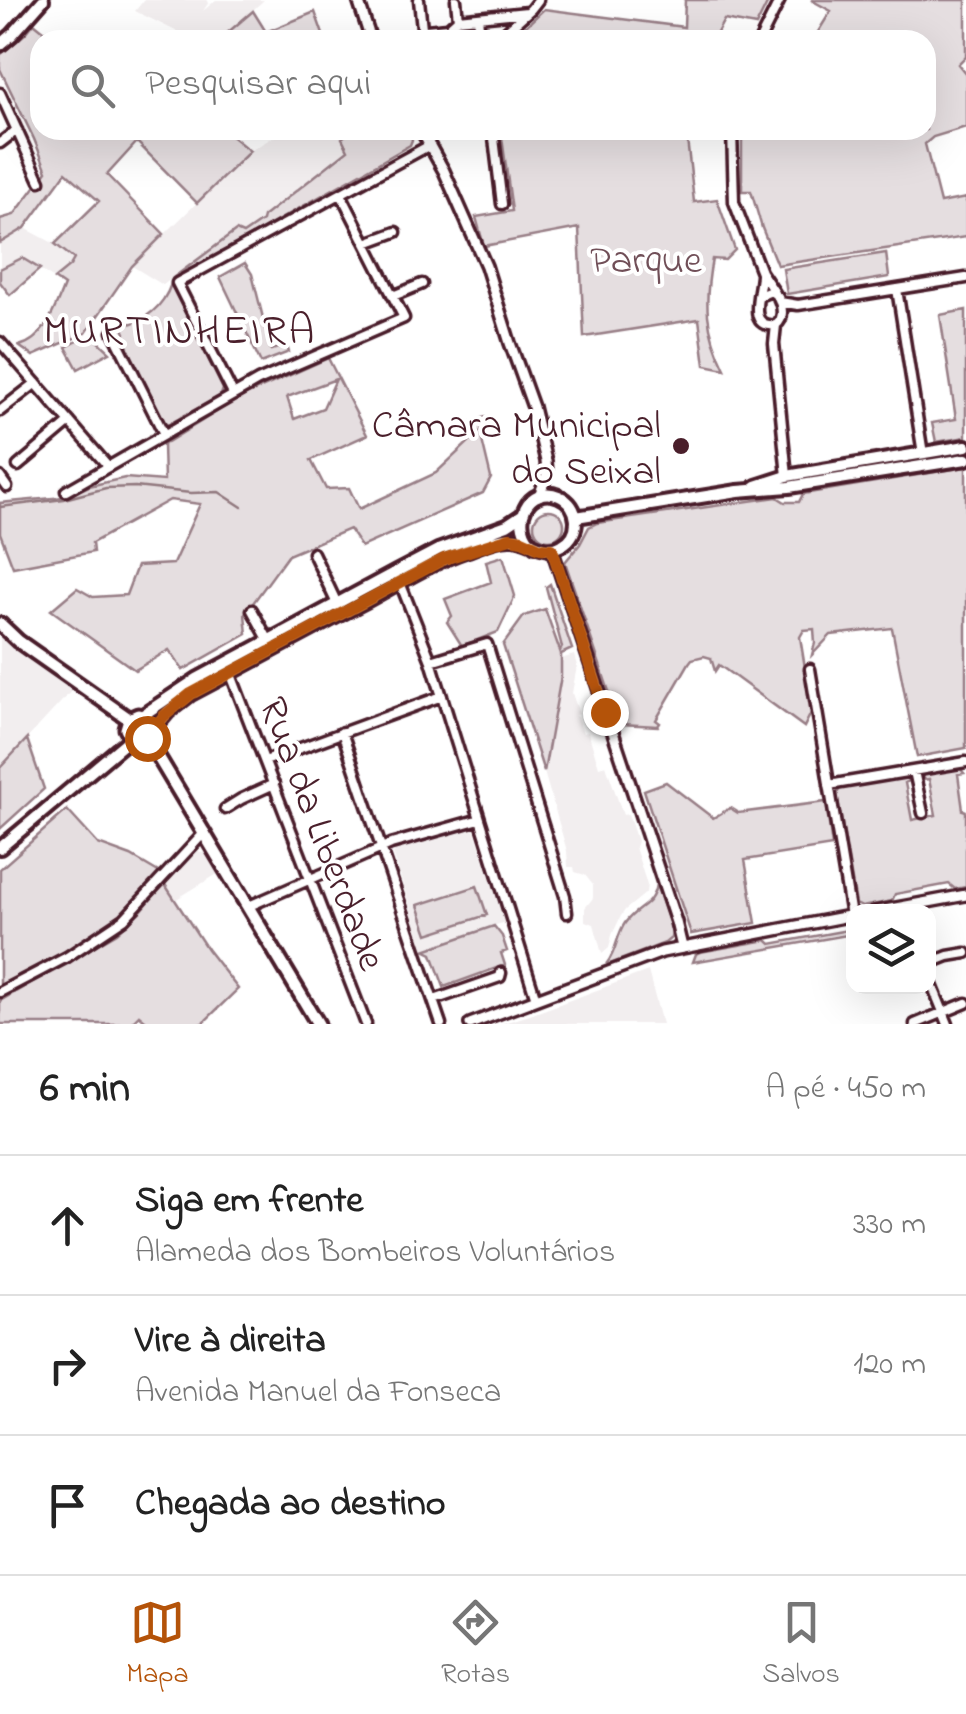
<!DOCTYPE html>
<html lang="pt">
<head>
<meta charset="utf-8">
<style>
  :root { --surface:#fff; --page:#f2f2f2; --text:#222; --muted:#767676; --line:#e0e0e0; --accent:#b45309 }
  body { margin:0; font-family:"Indie Flower",sans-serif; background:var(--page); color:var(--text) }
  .controls { position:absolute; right:30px; bottom:30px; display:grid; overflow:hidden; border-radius:20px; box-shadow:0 10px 40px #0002 }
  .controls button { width:90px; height:90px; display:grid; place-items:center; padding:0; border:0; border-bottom:2px solid var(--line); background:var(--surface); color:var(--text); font:50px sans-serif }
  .stop { position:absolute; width:30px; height:30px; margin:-22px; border:8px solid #b45309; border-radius:50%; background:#fff }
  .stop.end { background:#b45309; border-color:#fff; box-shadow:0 2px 10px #0008 }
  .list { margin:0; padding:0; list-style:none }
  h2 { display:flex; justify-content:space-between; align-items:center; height:130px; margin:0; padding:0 40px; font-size:42px }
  h2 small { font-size:32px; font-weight:400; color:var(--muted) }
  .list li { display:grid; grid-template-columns:65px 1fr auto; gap:30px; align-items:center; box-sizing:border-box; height:140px; padding:0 40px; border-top:2px solid var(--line) }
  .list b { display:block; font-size:38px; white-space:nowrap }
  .list p { margin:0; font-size:32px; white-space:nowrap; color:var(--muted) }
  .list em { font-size:32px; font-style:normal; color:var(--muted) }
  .icon { flex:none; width:55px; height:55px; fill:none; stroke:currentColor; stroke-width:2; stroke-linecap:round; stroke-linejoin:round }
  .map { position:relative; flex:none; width:966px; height:1024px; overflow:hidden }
  .search { position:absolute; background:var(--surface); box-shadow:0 10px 40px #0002; left:30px; right:30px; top:30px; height:110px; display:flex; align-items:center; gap:25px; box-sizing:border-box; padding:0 35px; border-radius:30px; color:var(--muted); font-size:38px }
  .sheet { height:550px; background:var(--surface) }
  nav { display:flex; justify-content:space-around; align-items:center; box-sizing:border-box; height:140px; border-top:2px solid var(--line); background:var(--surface); font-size:28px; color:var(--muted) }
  nav a { display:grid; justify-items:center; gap:5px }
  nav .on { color:var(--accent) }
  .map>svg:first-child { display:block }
  .built { fill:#f2eeef }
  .green { fill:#e5dee0; stroke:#987e86; stroke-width:2.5; fill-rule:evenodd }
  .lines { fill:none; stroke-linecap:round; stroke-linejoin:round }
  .stream { stroke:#91787e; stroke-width:2.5 }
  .minor-casing { stroke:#4a1f2b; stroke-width:15 }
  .tertiary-casing { stroke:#4a1f2b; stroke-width:16 }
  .secondary-casing { stroke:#4a1f2b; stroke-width:18 }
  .primary-casing { stroke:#4a1f2b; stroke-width:19 }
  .minor { stroke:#fff; stroke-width:8 }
  .tertiary { stroke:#fff; stroke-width:9 }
  .secondary { stroke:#fff; stroke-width:10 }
  .primary { stroke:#fff; stroke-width:11 }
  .route { stroke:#b45309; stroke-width:12 }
  .poi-dot { fill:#4a1f2b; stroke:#fff; stroke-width:4 }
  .labels { text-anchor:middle; stroke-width:8; stroke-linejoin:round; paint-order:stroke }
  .park-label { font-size:40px; fill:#714f58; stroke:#fff }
  .poi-label { font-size:40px; fill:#4a1f2b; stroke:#fff; text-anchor:end }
  .street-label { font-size:40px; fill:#4a1f2b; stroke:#fff }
  .neighbourhood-label { font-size:42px; letter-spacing:2.5px; fill:#4a1f2b; stroke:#fff }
</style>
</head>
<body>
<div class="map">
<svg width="966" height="1024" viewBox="0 0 966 1024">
  <rect width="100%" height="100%" fill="#fff"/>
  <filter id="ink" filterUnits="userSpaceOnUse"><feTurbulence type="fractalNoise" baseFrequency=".01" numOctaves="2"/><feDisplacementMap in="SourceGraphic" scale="20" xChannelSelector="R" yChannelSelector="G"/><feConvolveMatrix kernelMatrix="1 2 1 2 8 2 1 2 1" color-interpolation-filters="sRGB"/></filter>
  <g filter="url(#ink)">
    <path class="built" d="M144,0H206L209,2L203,11L216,0H264L219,40H194L135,11Z
      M285,130H351L342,138L348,150L263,217L262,220L243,234L236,231L163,285L132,266L250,151Z
      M25,228L55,244L75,259L70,266L54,279L22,258L0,269V243Z
      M0,638L74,688L0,768Z
      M574,655L577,666L572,693L579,714L576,715L583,733L588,732L599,767L606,765L623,815L628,814L637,841L635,847L647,885L646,893L625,910L621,916L612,935L609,948L602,954L594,924L585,921V908L593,898V885L585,875L575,872L574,867H568L567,851L544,772L561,676V659Z
      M474,829L505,922L424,950L393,854L396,850L407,846Z
      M195,848L202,853L206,851L219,873L175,900L164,883Z
      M648,971L662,1024H500L530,1015Z"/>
    <path class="green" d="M685,0H769L756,26L724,20L713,40H511L544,9L684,27Z
      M811,0H966V56L958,64L966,74V127L933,137L925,144L940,203L966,198V237L777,265L762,228L751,191H742V130H926V40H813L831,11Z
      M253,11L266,32L315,12L325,40H219Z
      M34,23L55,40H40V130H224L250,151L197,203L137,142L107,175L164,234L132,266L86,333L33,356L19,346C45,340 55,308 64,286L54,279L70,266L74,259L55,244L99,201L66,172L25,228L0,243V219L14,215L47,171L34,139L0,69V55L26,33Z
      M351,130H410L412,140L410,145L174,280L173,278L236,231L243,234L262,221L263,217L348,150L342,138Z
      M501,130H686L694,202L717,199L735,250L725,260L712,259C704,302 705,329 725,369L705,365L699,319L584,337L579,228L484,246L476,217L512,211Z
      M886,253L889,277L787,294L783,269Z
      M22,258L40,269L10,295L0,282V269Z
      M245,263L252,274L271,350L287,346L289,352L261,363L220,277Z
      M171,284L223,389L221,395L169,424L161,421L121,340L125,333L122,326C145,321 163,307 171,284Z
      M966,310V437L936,442L932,423L956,419L940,315Z
      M94,337L110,352L78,369L66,347L84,338Z
      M328,358L367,435L311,460L326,489L349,488L359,509L436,473L472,439L464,425L485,417L490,419L480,432L491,478L483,493L361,547L349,529L288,555L245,614L247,634L183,670L169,650L135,670L51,610L77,588L93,597L126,595L137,566L173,564L200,504L170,500L92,543L93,552L13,567L0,533V503L64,497L89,486L125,478L164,481L163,445L239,398ZM336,379L323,408L294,419L287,397Z
      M966,467V748L917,757L892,628L831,635L812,655L815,643L814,629L804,630L800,637L812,711L804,727L719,665L715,671L711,658L704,656L692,659L689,663L656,720L660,723L658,726L620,724L565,562L580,544L589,527L597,523L777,497L785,502H799L803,494Z
      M534 525a15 15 0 1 1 30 0a15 15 0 1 1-30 0Z
      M503,556L515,596L498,632L462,646L447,622L452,616L445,599L491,582L486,561Z
      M550,584L572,649L561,654V676L544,772L503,645L524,616L545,609L560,651L562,647L546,587Z
      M27,739L44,789L0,829V768Z
      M960,768L964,773L958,774L963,810L966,811V887L955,889L949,884L895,894L892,901L862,907L856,904L837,794L840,788L905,777L911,780L905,783L912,820L936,815L929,779L923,780L922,775Z
      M666,782L713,818L730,808L738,813L826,802L832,846L745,860L756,923L691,934L644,790Z
      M67,810L98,844L131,856L160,873L131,909L114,924L0,988V869Z
      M164,883L207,949L238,989L202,1024H140L145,1020L139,1015L130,1024H0V1001L117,933L142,910Z
      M656,884L672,930L671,938L665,943L610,964L607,963C617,951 616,936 625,923C637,906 653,907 656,884Z
      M477,886L487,915L428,934L418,905Z
      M494,926L502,936L507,951L501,953L505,965L444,987L432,954L424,950Z
      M853,929V934L693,962L696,954L700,952L767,940L771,944Z"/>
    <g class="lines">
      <path class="stream" d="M0,507L64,499L106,488L135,487L191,493L219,492L242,507"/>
      <g class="minor-casing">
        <path id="minor" d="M419,0L422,28L426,30L448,28L458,19L527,12
          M456,0L458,19
          M478,17L480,36L483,40
          M496,40L531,9L538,0
          M760,40L780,0
          M0,93L40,181
          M493,130L502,204
          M732,130L734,202L761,272L775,293
          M0,143L17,130
          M366,243L396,232
          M897,289L923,454
          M393,296L422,284
          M759,296L771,291L778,297C782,306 785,318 776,325C745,329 761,292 761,274
          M780,302L798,305L966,278
          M776,325L774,344L787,476
          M113,332L164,434
          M0,342L108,466
          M233,394L177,283L430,145
          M0,411L36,383
          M18,466L70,422
          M0,477L7,487
          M66,491L258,381L404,318L341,194
          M313,553L339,608
          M399,580L431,661L536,999
          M252,610L274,650
          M431,661L487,644L565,896L567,913
          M810,669L851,916
          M230,672L366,1024
          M342,732L441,1024
          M265,761L442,696
          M914,771L923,813
          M829,785L966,762
          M225,809L241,799L274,784
          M249,906L391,844L480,819
          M928,964L948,956L966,953
          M928,975L948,1024
          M0,992L67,957L124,919L205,832
          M434,1000L500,977L501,973
          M915,1024L966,1003"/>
      </g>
      <g class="tertiary-casing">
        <path id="tertiary" d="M358,0L371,40
          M421,130L444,171L486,266L510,343L533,407L546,461L547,474L539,496
          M552,549L676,922L682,947
          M874,912L966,895
          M470,1024L662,952L854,915"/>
      </g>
      <g class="secondary-casing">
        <path id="secondary" d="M0,45L12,35L43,0
          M756,486L787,476L966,446
          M576,517L738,491L789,487L966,459
          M143,715L197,679L396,572L438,550L507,525L522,515
          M152,731L168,712L191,694C250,663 308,631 366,601C399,583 432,562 468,550C481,545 498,537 512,538C530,538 544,556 562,545C582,534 580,505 559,496C528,483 508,525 535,546
          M0,848L131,738"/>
      </g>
      <g class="primary-casing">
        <path id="primary" d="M0,624L18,641L129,719
          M129,719L138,715L147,718L152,726L147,738
          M129,719L126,729L131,738L139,741L147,738
          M147,738L318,1024"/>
      </g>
      <use href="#minor" class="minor"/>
      <use href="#tertiary" class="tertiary"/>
      <use href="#secondary" class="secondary"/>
      <use href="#primary" class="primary"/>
    </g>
  </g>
  <g class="lines" filter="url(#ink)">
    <path class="route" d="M147,738L164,716L191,694L444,559L510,538L522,540L540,548L552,549L605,712"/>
  </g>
  <circle class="poi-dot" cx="681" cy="446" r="10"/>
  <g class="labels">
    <g class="park-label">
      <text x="646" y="272">Parque</text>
    </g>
    <g class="poi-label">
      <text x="661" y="437">Câmara Municipal<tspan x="661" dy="46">do Seixal</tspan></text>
    </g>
    <g class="street-label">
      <text transform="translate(324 833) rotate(69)" y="14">Rua da Liberdade</text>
    </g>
    <g class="neighbourhood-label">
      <text x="180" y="343">MURTINHEIRA</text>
    </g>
  </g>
</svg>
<div class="controls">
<button><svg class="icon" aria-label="layers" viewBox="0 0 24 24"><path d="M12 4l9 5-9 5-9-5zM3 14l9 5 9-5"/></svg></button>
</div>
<div class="stop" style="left:147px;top:738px"></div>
<div class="stop end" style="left:605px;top:712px"></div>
<div class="search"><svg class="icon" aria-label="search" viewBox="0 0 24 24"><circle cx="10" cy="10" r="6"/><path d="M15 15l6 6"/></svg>Pesquisar aqui</div>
</div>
<section class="sheet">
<h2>6 min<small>A pé · 450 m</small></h2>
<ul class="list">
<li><svg class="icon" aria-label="ahead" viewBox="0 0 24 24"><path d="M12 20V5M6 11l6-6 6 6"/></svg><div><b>Siga em frente</b><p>Alameda dos Bombeiros Voluntários</p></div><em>330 m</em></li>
<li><svg class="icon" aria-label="right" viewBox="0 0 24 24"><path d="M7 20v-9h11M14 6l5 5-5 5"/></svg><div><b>Vire à direita</b><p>Avenida Manuel da Fonseca</p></div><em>120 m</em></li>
<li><svg class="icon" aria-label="arrive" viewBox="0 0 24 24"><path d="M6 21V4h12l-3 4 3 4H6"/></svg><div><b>Chegada ao destino</b></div></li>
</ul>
</section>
<nav>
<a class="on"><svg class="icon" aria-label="map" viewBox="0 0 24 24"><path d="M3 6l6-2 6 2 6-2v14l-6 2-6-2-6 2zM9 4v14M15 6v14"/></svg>Mapa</a>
<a><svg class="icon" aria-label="directions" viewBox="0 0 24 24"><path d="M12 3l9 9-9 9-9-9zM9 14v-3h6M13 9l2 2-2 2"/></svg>Rotas</a>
<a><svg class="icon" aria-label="saved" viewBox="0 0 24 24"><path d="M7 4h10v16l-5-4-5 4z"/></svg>Salvos</a>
</nav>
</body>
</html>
